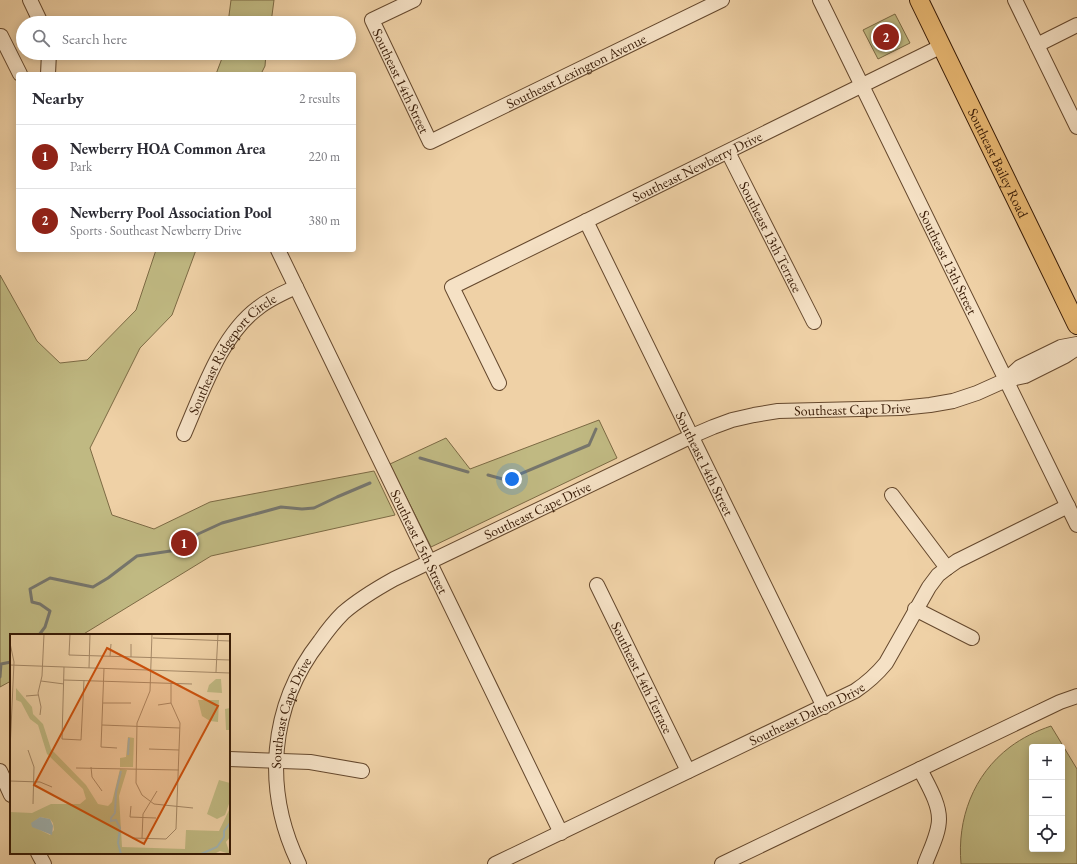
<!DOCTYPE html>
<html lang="en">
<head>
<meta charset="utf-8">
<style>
  :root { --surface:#fff; --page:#f2f2f3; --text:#2b2b33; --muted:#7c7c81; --line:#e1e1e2; --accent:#8f2418 }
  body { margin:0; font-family:"EB Garamond",serif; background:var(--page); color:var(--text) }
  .controls { position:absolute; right:12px; bottom:12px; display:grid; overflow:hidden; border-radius:4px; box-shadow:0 2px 10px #0003 }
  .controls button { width:36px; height:36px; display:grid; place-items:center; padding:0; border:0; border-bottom:1px solid var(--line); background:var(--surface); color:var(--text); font:20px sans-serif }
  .you { position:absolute; left:512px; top:479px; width:14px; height:14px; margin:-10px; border:3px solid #fff; border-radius:50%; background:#1a73e8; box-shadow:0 0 0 6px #1a73e833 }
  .badge { display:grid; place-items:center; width:26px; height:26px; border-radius:50%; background:var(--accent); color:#fff; font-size:13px; font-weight:700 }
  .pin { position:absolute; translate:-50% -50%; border:2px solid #fff; box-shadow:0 1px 4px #0006 }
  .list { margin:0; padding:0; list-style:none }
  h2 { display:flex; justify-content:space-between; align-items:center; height:52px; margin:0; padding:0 16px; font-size:17px }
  h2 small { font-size:13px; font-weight:400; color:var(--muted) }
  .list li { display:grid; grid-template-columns:26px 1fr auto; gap:12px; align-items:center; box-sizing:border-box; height:64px; padding:0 16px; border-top:1px solid var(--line) }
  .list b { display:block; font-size:15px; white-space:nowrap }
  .list p { margin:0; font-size:13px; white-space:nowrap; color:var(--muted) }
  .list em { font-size:13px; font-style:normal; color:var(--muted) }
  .icon { flex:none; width:22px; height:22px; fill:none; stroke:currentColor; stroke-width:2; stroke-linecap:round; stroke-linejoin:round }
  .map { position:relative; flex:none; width:1077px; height:864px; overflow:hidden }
  .search { position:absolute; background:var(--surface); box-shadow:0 2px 10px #0003; left:16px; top:16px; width:340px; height:44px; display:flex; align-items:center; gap:10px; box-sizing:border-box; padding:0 14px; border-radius:22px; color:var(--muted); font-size:15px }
  .panel { position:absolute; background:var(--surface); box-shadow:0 2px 10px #0003; left:16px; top:72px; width:340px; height:180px; border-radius:4px }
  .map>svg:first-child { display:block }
  .green { fill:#c0b982; stroke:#7c6a44; fill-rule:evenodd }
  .water { fill:#a0b4b3; stroke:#76766d }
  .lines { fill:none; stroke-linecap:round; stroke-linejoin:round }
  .stream { stroke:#76766d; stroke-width:3 }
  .minor-casing { stroke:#65482d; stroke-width:16 }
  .major-casing { stroke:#371a05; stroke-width:20 }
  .minor { stroke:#f5e1c5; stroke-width:14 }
  .major { stroke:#e8b873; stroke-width:18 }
  .labels { text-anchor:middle; stroke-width:3; stroke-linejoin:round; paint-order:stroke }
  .street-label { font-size:14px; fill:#371a05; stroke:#f5e1c5 }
  .inset-river { fill:none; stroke:#a0b4b3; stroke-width:2 }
  .inset-road { fill:none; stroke:#a58866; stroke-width:1 }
  .view { fill:#cd500b; fill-opacity:0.15; stroke:#cd500b; stroke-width:2 }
  .inset-edge { fill:none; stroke:#371a05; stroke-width:2 }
</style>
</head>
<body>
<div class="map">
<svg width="1077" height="864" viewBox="0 0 1077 864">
  <rect width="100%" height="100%" fill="#efd1a6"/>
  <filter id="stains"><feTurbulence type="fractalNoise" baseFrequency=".005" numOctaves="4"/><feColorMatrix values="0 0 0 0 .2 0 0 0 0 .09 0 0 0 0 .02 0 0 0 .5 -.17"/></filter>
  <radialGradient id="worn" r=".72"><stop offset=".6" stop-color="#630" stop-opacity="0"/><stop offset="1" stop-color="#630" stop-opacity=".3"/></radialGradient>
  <path class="green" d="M231,0H274L271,23H228Z
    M895,14L910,43L878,59L863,30Z
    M224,53H266L265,66L261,74H216Z
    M156,250H196L172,315L140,348L90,448L112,515L154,529L210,502L374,471L395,515L211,556L82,635H11V681L0,687V275L37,341L60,363L87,360L136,310Z
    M599,420L617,458L431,547L390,464L446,438L470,469Z
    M1051,726L1077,769V864H961C957,819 973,775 1010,747C1022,738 1036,731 1051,726ZM1032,747H1062V849H1032Z"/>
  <path class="water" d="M894,27L900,39L880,50L874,38Z"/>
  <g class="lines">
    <path class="stream" d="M420,458L468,472
      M488,475L506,480L589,445L596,429
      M39,635L45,627L50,611L40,604L32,602L30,589L50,578L93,587L108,578L137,556L177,550L188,542L198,534L222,523L281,507L302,509L314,508L337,497L370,483
      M0,677L1,664L11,662"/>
    <g class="minor-casing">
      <g id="minor">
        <path d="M30,0L41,23"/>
        <path id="s1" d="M414,0L372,20L430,142L722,0"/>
        <path id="s2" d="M820,0L1077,525"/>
        <path d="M1015,0L1077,127"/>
        <path d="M0,37L1,36L20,74"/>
        <path d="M1037,45L1077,25"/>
        <path d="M48,74L49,53"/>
        <path id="s3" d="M728,152L814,322"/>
        <path id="s4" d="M586,221L824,707"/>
        <path id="s5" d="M278,250L561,833"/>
        <path d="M1008,378L1020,367L1061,347L1077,344"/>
        <path id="s6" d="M499,383L452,287L942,46"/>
        <path id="s7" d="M184,434C202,393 221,335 258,308C269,299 283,293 296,287"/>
        <path d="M892,495L947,568"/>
        <path id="s8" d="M597,585L688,771"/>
        <path d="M915,609L972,638"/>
        <path d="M229,759L310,762L362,771"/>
        <path d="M920,769C927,784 939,802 939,819C939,834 930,850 925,864"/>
        <path d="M0,771L11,795"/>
        <path d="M38,853L44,864"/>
        <path id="s9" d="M299,864C263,790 269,706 320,641C327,631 335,621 343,613C359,599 376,589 394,579L692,436L713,427L732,420L754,415L778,411L901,408L930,405L953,401L977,393L1006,380L1025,376L1065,356L1077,348"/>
        <path id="s10" d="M495,864L855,691C867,683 877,674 886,663L929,587L938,575L947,568L957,561L1068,506"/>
        <path d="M722,864L1060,702L1077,696"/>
      </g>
    </g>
    <g class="major-casing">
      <g id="major">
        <path id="s11" d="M919,0L1077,325"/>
      </g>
    </g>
    <use href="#minor" class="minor"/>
    <use href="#major" class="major"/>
  </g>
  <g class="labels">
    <g class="street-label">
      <text dy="5" stroke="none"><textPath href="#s1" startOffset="344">Southeast Lexington Avenue</textPath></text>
      <text dy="5" stroke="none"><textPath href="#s1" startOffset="114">Southeast 14th Street</textPath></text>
      <text dy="5" stroke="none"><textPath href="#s11" startOffset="181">Southeast Bailey Road</textPath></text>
      <text dy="5" stroke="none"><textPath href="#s6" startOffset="380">Southeast Newberry Drive</textPath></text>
      <text dy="5" stroke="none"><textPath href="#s3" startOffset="95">Southeast 13th Terrace</textPath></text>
      <text dy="5" stroke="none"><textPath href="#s2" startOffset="292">Southeast 13th Street</textPath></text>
      <text dy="5" stroke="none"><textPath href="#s7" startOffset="95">Southeast Ridgeport Circle</textPath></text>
      <text dy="5" stroke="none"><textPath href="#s9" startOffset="829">Southeast Cape Drive</textPath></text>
      <text dy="5" stroke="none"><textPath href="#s4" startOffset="270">Southeast 14th Street</textPath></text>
      <text dy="5" stroke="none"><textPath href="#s9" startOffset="493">Southeast Cape Drive</textPath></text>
      <text dy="5" stroke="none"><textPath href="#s5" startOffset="324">Southeast 15th Street</textPath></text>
      <text dy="5" stroke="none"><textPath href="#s8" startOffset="103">Southeast 14th Terrace</textPath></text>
      <text dy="5" stroke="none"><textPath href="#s9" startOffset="157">Southeast Cape Drive</textPath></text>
      <text dy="5" stroke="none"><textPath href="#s10" startOffset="346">Southeast Dalton Drive</textPath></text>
    </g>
  </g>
  <g transform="translate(10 634)">
    <rect width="220" height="220" fill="#efd1a6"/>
    <path d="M206,45H211L212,59L197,58L199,51ZM6,54L22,73L23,80L33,90L41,115L76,151L88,170L98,172L102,168L110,135L117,136L109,162L112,213L175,215L176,196L209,197L220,174V203L216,208L220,220L210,217L204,220H0V178L22,179L41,170H70L76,165L73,155L37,120L28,91L20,85L11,68L6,66ZM30,183L40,185L43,189L44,196L40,201L28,195L25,187ZM188,66H209L208,88L200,87L192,82ZM220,74V96H216L215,75ZM118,103L124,104L123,133H110V124L116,123ZM209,146L220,149V167L215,181L207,185L197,180Z" fill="#c0b982" fill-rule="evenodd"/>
    <path d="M30,183L40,185L43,192L42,201L22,193L21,189Z" fill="#a0b4b3"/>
    <path class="inset-river" d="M118,121L119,104M111,137L106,158L105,179L101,184V187L106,186L110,194L108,209L111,220M191,220L207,213L214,203V197L220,189"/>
    <path class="inset-road" d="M60,0L59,21L220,26M142,0L140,57L127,89L126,149L132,161L144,170L183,174M143,4L220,7M0,9L4,28L0,116M100,22L101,10M121,23V10M0,31L220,39M54,33L52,105L71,106L74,46M79,34L80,0M94,34L91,113L107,114M206,38L208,0M54,46L182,50M31,47L54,50M16,62L28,61M93,69H121M148,71L161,69M30,81L31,73L28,59L32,42L34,0M92,91L170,94M139,115L169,116M18,116L24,133L23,170M81,133L82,143L92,157M66,134L169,136M0,147L30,148L42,153M121,172L120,183L146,184M122,204L156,205L166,195L170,89L161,69V49M132,204L133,180L147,157"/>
    <path class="view" d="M97,14L208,72L134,210L24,151Z"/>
    <rect width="220" height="220" class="inset-edge"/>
  </g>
  <rect width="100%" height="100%" filter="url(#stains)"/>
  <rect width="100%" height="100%" fill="url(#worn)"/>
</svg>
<div class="controls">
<button>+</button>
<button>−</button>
<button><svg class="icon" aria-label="locate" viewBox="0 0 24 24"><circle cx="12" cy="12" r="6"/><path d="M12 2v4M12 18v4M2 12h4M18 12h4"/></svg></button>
</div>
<div class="you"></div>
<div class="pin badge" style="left:184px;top:543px">1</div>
<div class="pin badge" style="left:886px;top:37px">2</div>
<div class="search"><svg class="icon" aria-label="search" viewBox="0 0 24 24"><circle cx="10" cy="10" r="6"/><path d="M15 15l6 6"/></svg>Search here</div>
<section class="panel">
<h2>Nearby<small>2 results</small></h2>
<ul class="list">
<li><span class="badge">1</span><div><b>Newberry HOA Common Area</b><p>Park</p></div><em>220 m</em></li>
<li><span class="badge">2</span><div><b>Newberry Pool Association Pool</b><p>Sports · Southeast Newberry Drive</p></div><em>380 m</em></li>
</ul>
</section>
</div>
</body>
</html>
